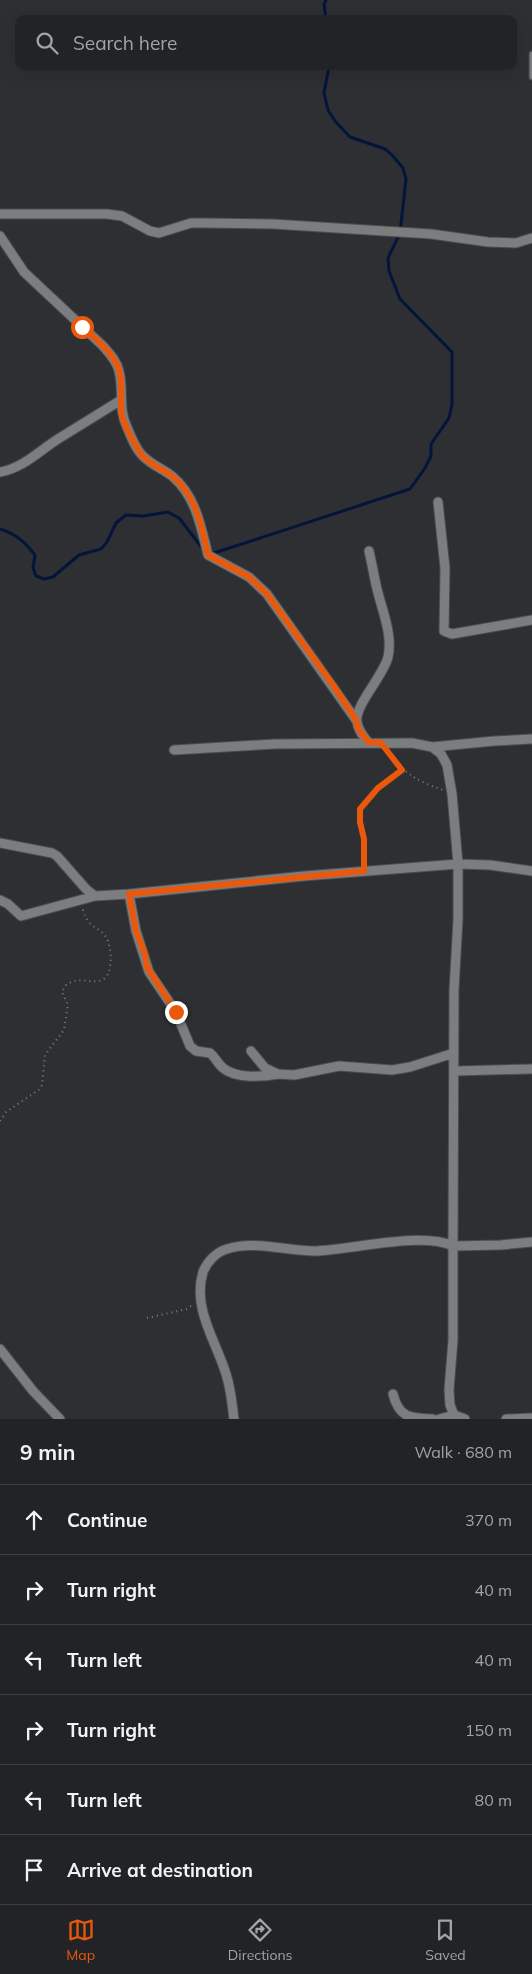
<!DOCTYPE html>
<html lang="en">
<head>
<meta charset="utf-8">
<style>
  :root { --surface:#222326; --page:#2e2f32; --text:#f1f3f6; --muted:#a2a4a7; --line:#3f4043; --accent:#ea580c }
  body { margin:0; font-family:Mulish,sans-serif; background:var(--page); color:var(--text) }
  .stop { position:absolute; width:15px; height:15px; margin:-11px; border:4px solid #ea580c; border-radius:50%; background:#fff }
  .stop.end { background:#ea580c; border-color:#fff; box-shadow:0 1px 5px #0008 }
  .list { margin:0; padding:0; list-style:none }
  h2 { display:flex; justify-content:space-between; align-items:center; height:65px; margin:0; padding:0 20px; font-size:21px }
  h2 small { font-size:16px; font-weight:400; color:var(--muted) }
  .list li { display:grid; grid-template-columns:32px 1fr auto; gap:15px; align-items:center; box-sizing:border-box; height:70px; padding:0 20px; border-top:1px solid var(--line) }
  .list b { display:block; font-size:19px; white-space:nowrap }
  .list em { font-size:16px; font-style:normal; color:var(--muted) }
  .icon { flex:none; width:28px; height:28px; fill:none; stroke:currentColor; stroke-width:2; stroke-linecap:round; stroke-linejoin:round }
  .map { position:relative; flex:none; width:532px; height:1419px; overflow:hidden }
  .search { position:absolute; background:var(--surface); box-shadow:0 5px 20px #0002; left:15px; right:15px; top:15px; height:55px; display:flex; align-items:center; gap:12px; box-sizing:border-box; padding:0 18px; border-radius:10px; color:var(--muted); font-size:19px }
  .sheet { height:485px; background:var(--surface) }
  nav { display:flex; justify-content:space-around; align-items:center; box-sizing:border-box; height:70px; border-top:1px solid var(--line); background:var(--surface); font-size:14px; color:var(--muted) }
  nav a { display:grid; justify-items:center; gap:2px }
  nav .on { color:var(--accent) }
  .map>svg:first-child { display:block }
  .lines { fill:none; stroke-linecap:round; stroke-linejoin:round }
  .stream { stroke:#04153b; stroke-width:3 }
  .lane-casing { stroke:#4c4d50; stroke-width:7 }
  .street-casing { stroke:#4c4d50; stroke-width:11 }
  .path { stroke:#7e7f81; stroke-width:2; stroke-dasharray:1 4; stroke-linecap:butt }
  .lane { stroke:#7c7d7e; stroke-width:4.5 }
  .street { stroke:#7c7d7e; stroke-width:9 }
  .route { stroke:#ea580c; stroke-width:6 }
</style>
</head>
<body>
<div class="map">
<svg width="532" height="1419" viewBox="0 0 532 1419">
  <rect width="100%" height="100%" fill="#2e2f32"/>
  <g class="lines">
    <path class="stream" d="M326,0L324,4L326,19
      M0,529C16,534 25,542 35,555L33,568L36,576L44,579L53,577L79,555L101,549L107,542L116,523L126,515L143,516L168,512L179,518L203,549
      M211,554L410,489L425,468L431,456V444L449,418L452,404V352L400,299L389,271L388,258L400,233L406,179L403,168L392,155L385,149L350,137L335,121L328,110L324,93L329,66"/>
    <g class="lane-casing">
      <path id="lane" d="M532,54V77"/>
    </g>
    <g class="street-casing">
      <path id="street" d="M0,214H107L122,216L150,231L159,233L191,223H205L273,224L431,234L488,242L516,243L532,238
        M0,236L24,272L103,346C109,353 117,361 119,371C124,390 118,409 127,427C131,437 136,450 144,457C152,465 163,469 172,476C196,496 201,527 208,555L249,577L267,594L356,720
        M0,472C23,468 39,451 58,439C79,426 100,413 121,400
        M438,502L445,568L444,631L452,634L532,620
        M368,742C363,736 358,730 357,722C354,706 384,675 388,657C393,635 382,610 377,589C374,576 372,564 369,551
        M432,747L494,741L532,739
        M174,750L275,744L412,743L432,747L441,754L447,765L452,794L458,864V919L454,990L453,1246L501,1245L532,1242
        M0,843L52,853L57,856L86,889L95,896L129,894L304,876L458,864L490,865L532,871
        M129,894L136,931L149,972L176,1012L190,1046L196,1051L210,1053C215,1057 218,1064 223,1068C236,1079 263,1077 278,1074
        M0,900L8,904L21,916L95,896
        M251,1051L265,1068L278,1074L294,1075L339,1066L392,1070L410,1067L454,1053
        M455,1071L532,1069
        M0,1349L33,1391L60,1419
        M393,1394C399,1418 410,1418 433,1419
        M234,1419C232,1404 231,1389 226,1374C216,1341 192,1308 203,1272C207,1262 216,1252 227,1249C253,1240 287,1251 314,1251C352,1250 421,1231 453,1246V1340L449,1390L450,1405L454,1415L465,1419
        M439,1419L454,1415
        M506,1419L532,1418"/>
    </g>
    <path class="path" d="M389,753C406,775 417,781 443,790
      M364,861V839L359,822L360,809L378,788L402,770
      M0,1121L6,1112L40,1089L42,1085L45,1055L64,1030L68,1005L62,992L65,986C80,974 89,985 102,980C114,975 112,946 106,937C102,930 93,928 89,922C85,918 84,912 82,908
      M147,1318L187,1309L192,1305"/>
    <use href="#lane" class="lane"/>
    <use href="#street" class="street"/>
  </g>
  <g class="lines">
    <path class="route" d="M82,327C96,339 113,352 119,370C124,385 119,401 122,416C125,427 133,441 139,451C146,463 161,468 172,476C196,495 202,527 208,555L249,577L267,594L333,685L356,720L358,728L368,742L381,743L402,770L378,788L360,809V822L364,839V871L129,894L136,931L145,954L147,967L176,1012"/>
  </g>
</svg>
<div class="stop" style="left:82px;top:327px"></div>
<div class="stop end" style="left:176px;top:1012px"></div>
<div class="search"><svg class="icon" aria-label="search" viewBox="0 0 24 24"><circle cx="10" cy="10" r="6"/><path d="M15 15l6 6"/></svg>Search here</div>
</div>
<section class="sheet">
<h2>9 min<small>Walk · 680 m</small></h2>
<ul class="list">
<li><svg class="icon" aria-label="ahead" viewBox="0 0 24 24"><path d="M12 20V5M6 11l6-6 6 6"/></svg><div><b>Continue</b></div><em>370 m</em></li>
<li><svg class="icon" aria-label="right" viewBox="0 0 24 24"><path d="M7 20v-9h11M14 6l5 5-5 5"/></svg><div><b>Turn right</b></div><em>40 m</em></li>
<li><svg class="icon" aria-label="left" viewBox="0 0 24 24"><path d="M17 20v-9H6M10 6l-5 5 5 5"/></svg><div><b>Turn left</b></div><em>40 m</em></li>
<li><svg class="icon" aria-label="right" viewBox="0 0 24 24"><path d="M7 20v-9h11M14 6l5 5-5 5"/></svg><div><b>Turn right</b></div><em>150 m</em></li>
<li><svg class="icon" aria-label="left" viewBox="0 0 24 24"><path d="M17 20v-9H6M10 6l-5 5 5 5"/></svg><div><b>Turn left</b></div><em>80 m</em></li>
<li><svg class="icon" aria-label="arrive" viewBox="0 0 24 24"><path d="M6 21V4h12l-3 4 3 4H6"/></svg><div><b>Arrive at destination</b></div></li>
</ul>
</section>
<nav>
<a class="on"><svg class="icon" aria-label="map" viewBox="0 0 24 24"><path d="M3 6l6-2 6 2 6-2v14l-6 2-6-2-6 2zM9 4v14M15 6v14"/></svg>Map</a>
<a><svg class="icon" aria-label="directions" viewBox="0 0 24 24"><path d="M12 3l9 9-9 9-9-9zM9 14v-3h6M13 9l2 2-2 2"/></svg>Directions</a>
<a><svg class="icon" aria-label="saved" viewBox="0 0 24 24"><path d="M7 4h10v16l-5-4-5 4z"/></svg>Saved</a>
</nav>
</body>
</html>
